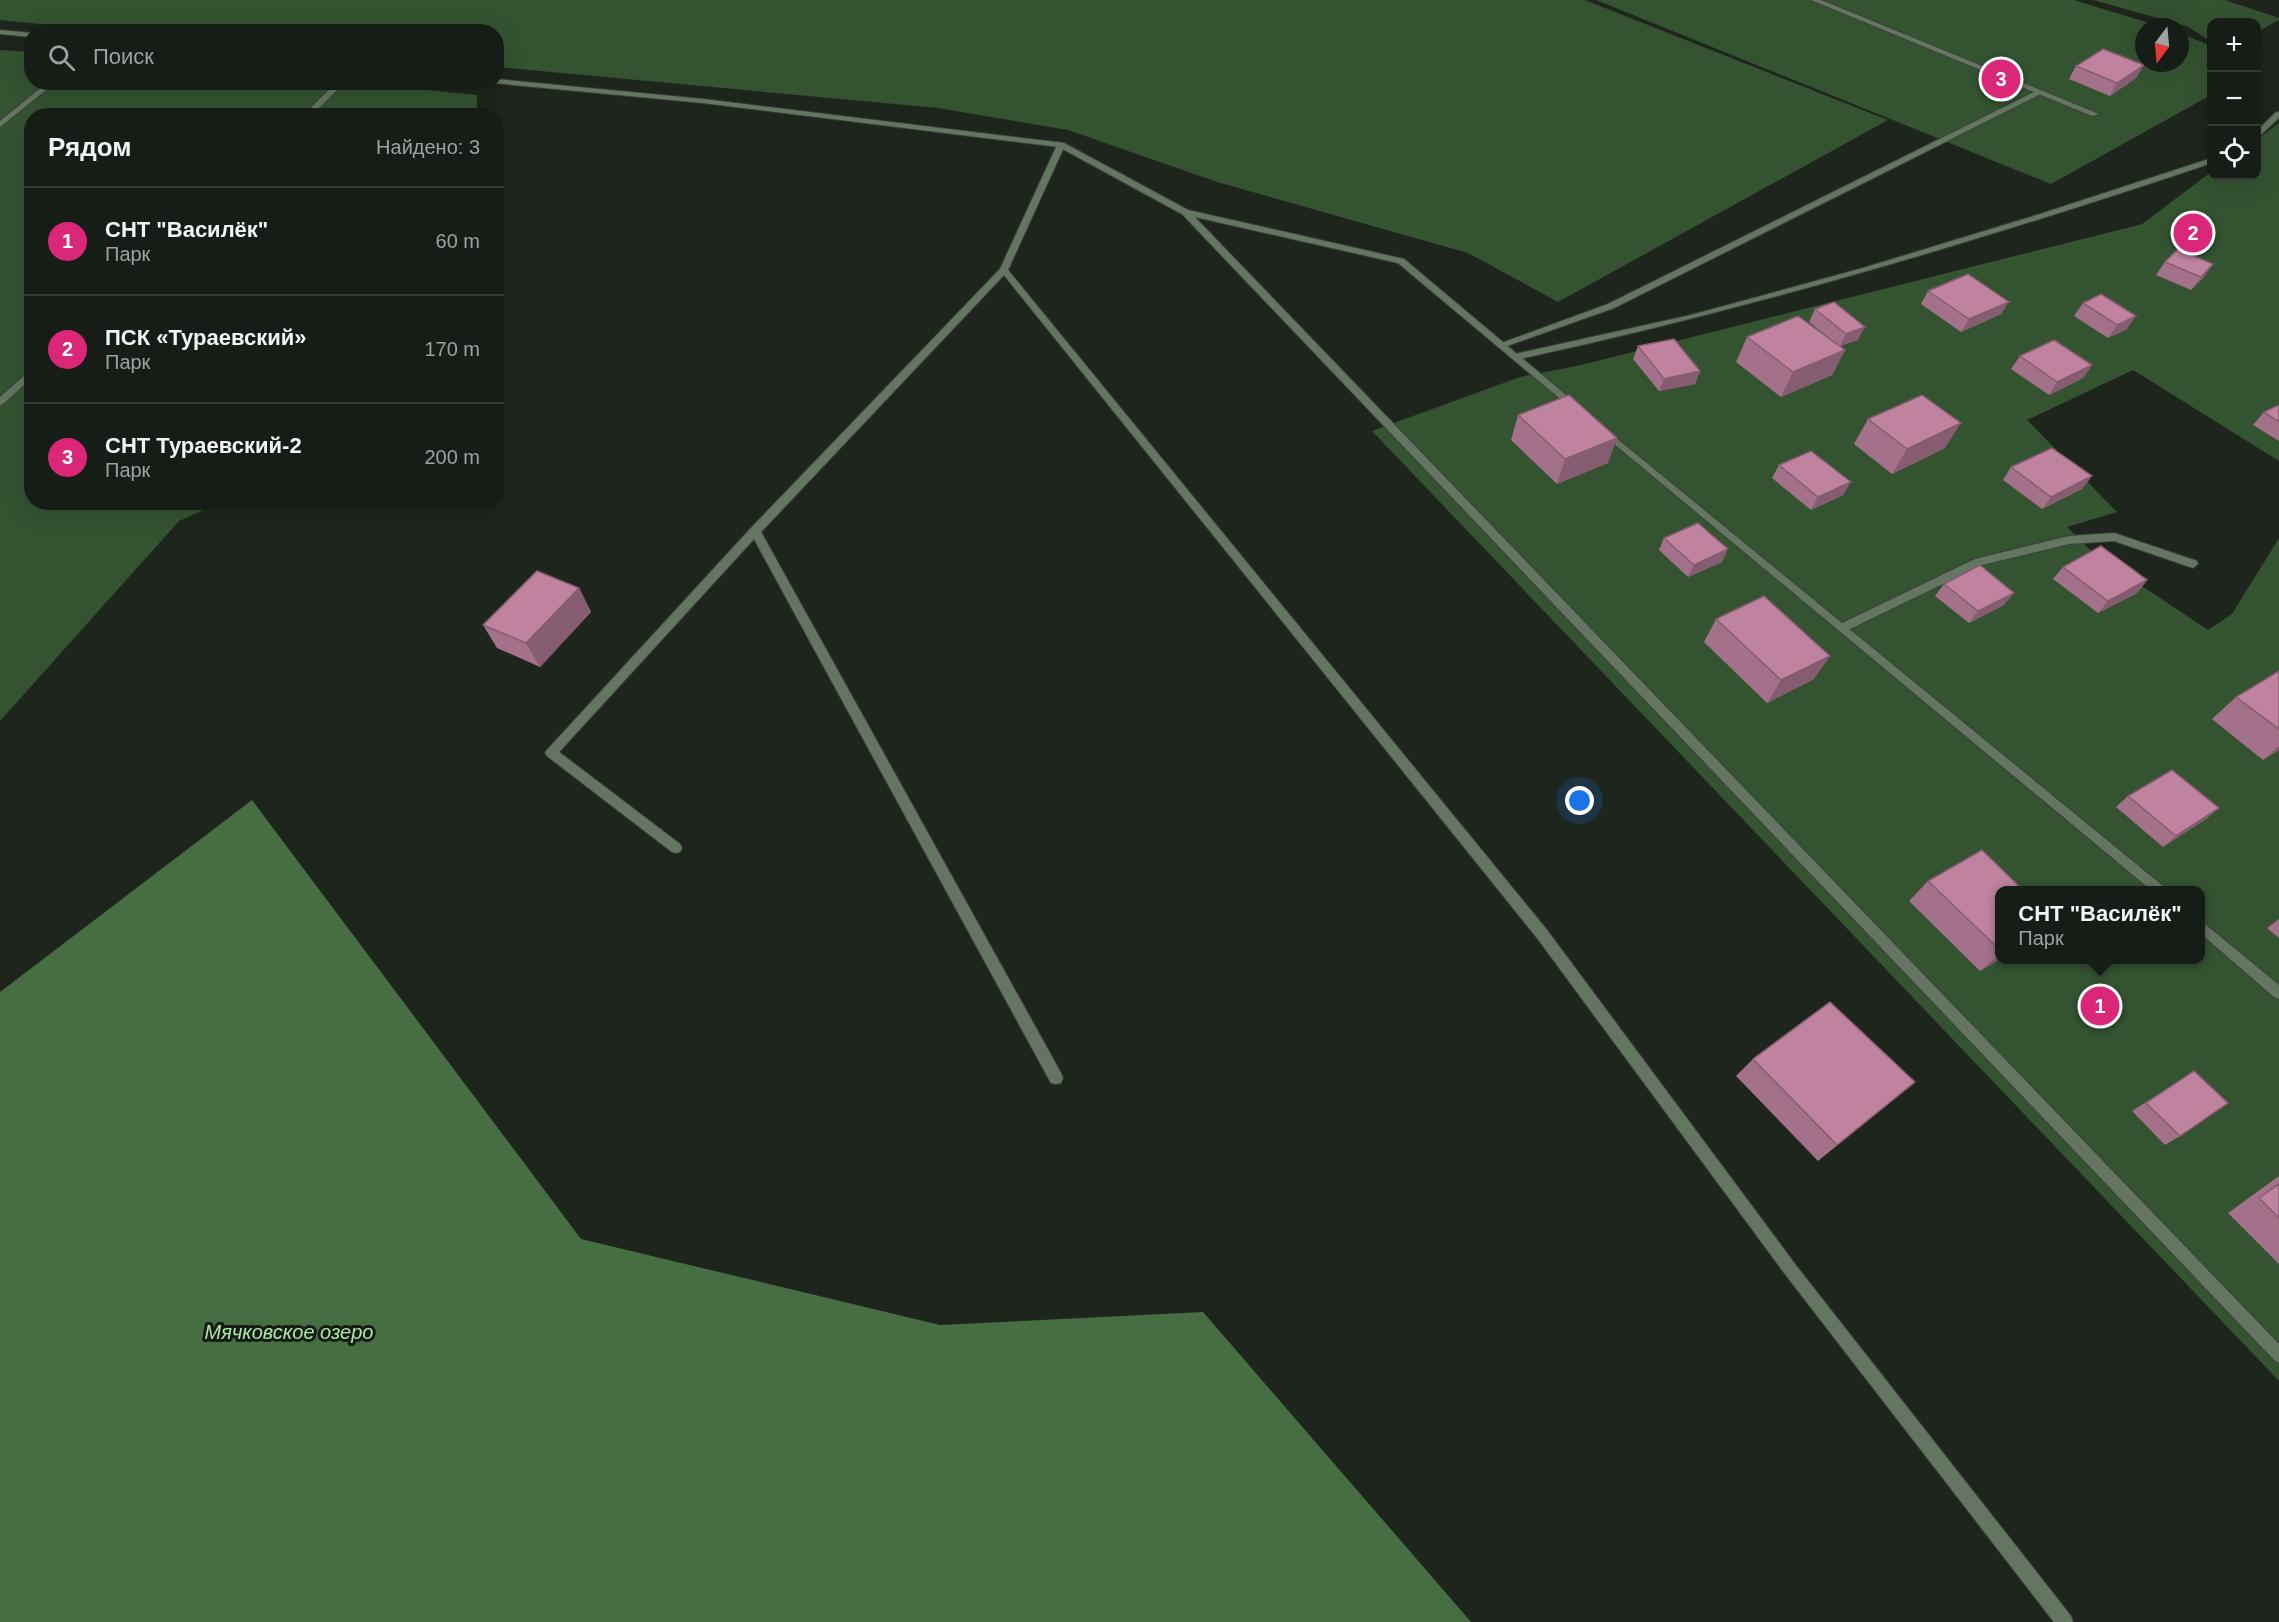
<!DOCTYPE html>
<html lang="ru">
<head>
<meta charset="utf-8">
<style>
  :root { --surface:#161c16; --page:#232923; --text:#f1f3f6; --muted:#9ea1a1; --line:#353a35; --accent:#db2777 }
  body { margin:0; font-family:Helvetica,sans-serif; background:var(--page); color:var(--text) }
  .controls { position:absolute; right:18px; top:18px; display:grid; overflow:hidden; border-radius:12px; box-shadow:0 6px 24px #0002 }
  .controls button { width:54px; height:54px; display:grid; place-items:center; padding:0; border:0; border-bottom:2px solid var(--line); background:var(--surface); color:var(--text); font:30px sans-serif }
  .compass { position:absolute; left:2135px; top:18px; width:54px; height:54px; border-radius:50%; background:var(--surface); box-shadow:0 6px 24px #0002; rotate:196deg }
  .you { position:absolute; left:1580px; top:801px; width:21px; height:21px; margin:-15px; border:4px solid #fff; border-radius:50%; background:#1a73e8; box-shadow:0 0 0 9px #1a73e833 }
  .badge { display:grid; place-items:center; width:39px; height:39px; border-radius:50%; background:var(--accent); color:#fff; font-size:20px; font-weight:700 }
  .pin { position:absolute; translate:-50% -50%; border:3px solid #fff; box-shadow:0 2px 6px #0006 }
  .popup { position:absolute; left:1995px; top:886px; width:210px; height:78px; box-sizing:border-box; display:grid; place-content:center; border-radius:12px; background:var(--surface); filter:drop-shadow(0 2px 4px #0005); font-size:20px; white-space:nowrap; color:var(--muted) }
  .popup b { font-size:22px; color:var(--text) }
  .popup::after { content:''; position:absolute; left:50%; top:100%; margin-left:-12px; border:12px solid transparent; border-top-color:var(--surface) }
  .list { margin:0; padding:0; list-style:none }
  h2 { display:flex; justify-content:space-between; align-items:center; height:78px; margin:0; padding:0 24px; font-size:26px }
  h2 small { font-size:20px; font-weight:400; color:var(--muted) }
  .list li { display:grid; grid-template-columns:39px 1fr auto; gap:18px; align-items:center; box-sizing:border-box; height:108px; padding:0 24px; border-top:2px solid var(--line) }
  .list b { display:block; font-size:22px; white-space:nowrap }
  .list p { margin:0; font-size:20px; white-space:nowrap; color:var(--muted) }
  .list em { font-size:20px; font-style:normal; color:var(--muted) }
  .icon { flex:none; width:33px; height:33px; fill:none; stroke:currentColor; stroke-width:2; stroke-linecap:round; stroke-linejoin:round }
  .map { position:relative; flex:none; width:2279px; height:1622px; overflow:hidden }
  .search { position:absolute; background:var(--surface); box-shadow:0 6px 24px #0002; left:24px; top:24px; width:480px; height:66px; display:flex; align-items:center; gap:15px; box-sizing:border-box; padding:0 21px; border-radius:24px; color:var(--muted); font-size:22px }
  .panel { position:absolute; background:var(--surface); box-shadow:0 6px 24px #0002; left:24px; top:108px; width:480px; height:402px; border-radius:24px }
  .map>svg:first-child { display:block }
  .green { fill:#345331; fill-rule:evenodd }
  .water { fill:#466e42 }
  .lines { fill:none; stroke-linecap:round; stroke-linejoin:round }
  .lane-casing { stroke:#3b423a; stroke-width:2 }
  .street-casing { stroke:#3b423a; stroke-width:2 }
  .lane { fill:#647662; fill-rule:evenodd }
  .street { fill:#647662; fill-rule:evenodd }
  .wall { fill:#a4718a }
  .shaded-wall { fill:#865c70 }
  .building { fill:#bf83a0; stroke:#865c70; stroke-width:1.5 }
  .labels { text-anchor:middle; stroke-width:6; stroke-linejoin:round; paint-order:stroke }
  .near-water-label { font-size:20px; font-style:italic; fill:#abe9a4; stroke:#151b14 }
</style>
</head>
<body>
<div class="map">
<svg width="2279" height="1622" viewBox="0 0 2279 1622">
  <rect width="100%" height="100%" fill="#1e251d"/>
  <path class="green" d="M0,0H1585L1888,120L1558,302L1468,253L1217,182L1068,130L938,108L497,67L496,32H122L0,20Z
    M1596,0H2074L2162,27H2144V63H2180V33L2211,46V95L2051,184Z
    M2093,0H2225L2279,18V20L2257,32L2256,22H2212L2211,41L2186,26Z
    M0,50L31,52L32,82H348L477,95V116H32V502L219,503L179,521L0,721Z
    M2279,123V461L2133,370L2027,420L2117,512L2067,527L2094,554L2208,630L2232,614L2279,538V1381L1372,431L1520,377L1581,365L2142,224L2211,172L2212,176H2256L2257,139ZM2000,890H2200V960H2000Z"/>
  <path class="water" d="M252,800L581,1239L940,1325L1203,1312L1471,1622H0V992Z"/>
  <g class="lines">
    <g class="lane-casing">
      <path id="lane" d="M2038,90L2045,92L1614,308L1504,347H1498L1496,345L1608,304Z
        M2276,112H2279V118L2256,139V132Z
        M1058,143L1065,145L1008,270L1547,930L1798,1268L2071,1616L2073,1622H2054L1788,1278L1537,938L1004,275L761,532L1061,1073L1063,1078L1061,1083L1056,1084L1051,1083L754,539L559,752L680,844L682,848L680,852L676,853L672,852L547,756L545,753L547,750L751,528L1000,269Z
        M2212,158V163C1982,240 1752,309 1515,360L1510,357L1515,354L1691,315L1863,268L2037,215Z
        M1182,210H1188L2279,1344V1363L2274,1360L1182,214Z
        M2114,533L2197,561L2198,564L2193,568L2114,541L2069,544L1982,565L1846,631L1842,632L1837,628L1838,625L1975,559L2069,536Z"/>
    </g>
    <g class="street-casing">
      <path id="street" d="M1811,0H1821L2099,114L2092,116Z
        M0,30L32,33V37L0,34Z
        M496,79L703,99L1064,143L1188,210L1404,259L1579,406L1574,409L1571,408L1398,263L1182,214L1059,147L703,103L493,83L496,82Z
        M48,82H56L0,127V121Z
        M337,82H345L311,116H302Z
        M32,369V378L3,404L0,405V397Z
        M1604,428L2163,886L2165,890H2151L1601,433L1599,431Z
        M2200,920L2279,985V999L2274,997L2200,933Z"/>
    </g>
    <use href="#lane" class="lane"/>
    <use href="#street" class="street"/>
  </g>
  <path class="wall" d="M2144,65L2136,78L2110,96L2069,79L2076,66Z
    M2165,262L2213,264L2204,277L2191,290L2156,275Z
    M1928,291L2001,314L1961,332L1921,304Z
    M2083,303L2127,329L2108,338L2074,316Z
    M1815,309L1858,340L1840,346L1845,350L1832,375L1781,397L1736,362L1747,337L1839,346L1809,322Z
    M1638,346L1700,371L1695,384L1659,391L1633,359Z
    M2020,356L2092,365L2083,378L2049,395L2011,369Z
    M2279,405V441L2253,425L2264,412Z
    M1518,415L1608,463L1557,484L1511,440Z
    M1868,419L1945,448L1892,474L1854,444Z
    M1779,465L1843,495L1811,510L1772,478Z
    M2011,467L2092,476L2082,489L2042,509L2003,480Z
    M1664,538L1722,562L1688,577L1659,550Z
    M2063,567L2147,580L2137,593L2098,613L2053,579Z
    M1944,584L2004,605L1969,623L1935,596Z
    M579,588L591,612L540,667L497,648L483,625Z
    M1716,619L1814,679L1767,703L1704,642Z
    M2279,671V750L2263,760L2212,719L2236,697Z
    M2128,796L2219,808L2206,819L2163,847L2116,807Z
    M1928,881L2000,891V959L1980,971L1909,901Z
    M2279,919V938L2267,928Z
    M1753,1059L1915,1082L1818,1161L1736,1076Z
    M2194,1071L2180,1136L2165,1145L2132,1111Z
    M2279,1176V1264L2228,1213Z"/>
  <path class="shaded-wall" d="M2144,65L2136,78L2110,96L2117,83Z
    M2213,264L2204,277L2191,290L2201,277Z
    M2009,302L2001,314L1961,332L1969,319Z
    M2136,316L2127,329L2108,338L2117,325Z
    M1865,327L1858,340L1840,346L1846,334Z
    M1845,350L1832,375L1781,397L1793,372Z
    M2092,365L2083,378L2049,395L2057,382Z
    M1700,371L1695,384L1659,391L1664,379Z
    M1961,423L1945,448L1892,474L1907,449Z
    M1617,438L1608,463L1557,484L1565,459Z
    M2092,476L2082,489L2042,509L2051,497Z
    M1851,482L1843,495L1811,510L1818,497Z
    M1728,549L1722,562L1688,577L1694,565Z
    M2147,580L2137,593L2098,613L2108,601Z
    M579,588L591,612L540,667L526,643Z
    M2014,593L2004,605L1969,623L1978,611Z
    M1830,656L1814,679L1767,703L1781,680Z
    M2279,746V750L2263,760Z
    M2219,808L2206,819L2163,847L2176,836Z
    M2000,954V959L1980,971Z"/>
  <path class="building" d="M2103,49L2144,65L2117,83L2076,66Z
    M2178,249L2213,264L2201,277L2165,262Z
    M1968,274L2009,302L1969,319L1928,291Z
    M2101,294L2136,316L2117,325L2083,303Z
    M1834,302L1865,327L1846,334L1815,309Z
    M1798,316L1845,350L1793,372L1747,337Z
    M1674,339L1700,371L1664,379L1638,346Z
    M2054,340L2092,365L2057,382L2020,356Z
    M1569,395L1617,438L1565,459L1518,415Z
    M1922,395L1961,423L1907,449L1868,419Z
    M2279,405V422L2264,412Z
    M2052,448L2092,476L2051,497L2011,467Z
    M1811,451L1851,482L1818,497L1779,465Z
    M1698,523L1728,549L1694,565L1664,538Z
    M2101,546L2147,580L2108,601L2063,567Z
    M1980,565L2014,593L1978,611L1944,584Z
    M537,571L579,588L526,643L483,625Z
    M1764,596L1830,656L1781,680L1716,619Z
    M2279,671V729L2236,697Z
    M2172,770L2219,808L2176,836L2128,796Z
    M1982,850L2024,891H2000V950L1928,881Z
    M1830,1002L1915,1082L1837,1145L1753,1059Z
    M2194,1071L2228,1103L2180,1136L2146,1103Z
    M2279,1184V1218L2259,1198Z"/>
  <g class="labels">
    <g class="near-water-label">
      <text x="289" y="1339">Мячковское озеро</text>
    </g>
  </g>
</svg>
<div class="controls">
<button>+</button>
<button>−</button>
<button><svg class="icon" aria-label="locate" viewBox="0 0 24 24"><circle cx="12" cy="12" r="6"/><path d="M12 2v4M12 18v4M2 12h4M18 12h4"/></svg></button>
</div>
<svg class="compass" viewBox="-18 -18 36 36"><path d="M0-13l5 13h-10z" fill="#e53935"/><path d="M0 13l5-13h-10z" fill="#9ea1a1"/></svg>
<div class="you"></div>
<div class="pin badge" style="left:2100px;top:1006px">1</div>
<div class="popup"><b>СНТ &quot;Василёк&quot;</b>Парк</div>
<div class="pin badge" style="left:2193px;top:233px">2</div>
<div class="pin badge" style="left:2001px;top:79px">3</div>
<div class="search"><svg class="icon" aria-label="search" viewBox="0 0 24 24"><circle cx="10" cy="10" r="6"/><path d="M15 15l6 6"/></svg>Поиск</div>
<section class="panel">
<h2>Рядом<small>Найдено: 3</small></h2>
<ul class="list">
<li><span class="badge">1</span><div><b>СНТ &quot;Василёк&quot;</b><p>Парк</p></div><em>60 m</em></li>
<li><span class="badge">2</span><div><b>ПСК «Тураевский»</b><p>Парк</p></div><em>170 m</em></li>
<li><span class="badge">3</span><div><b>СНТ Тураевский-2</b><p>Парк</p></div><em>200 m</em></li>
</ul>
</section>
</div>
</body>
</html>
